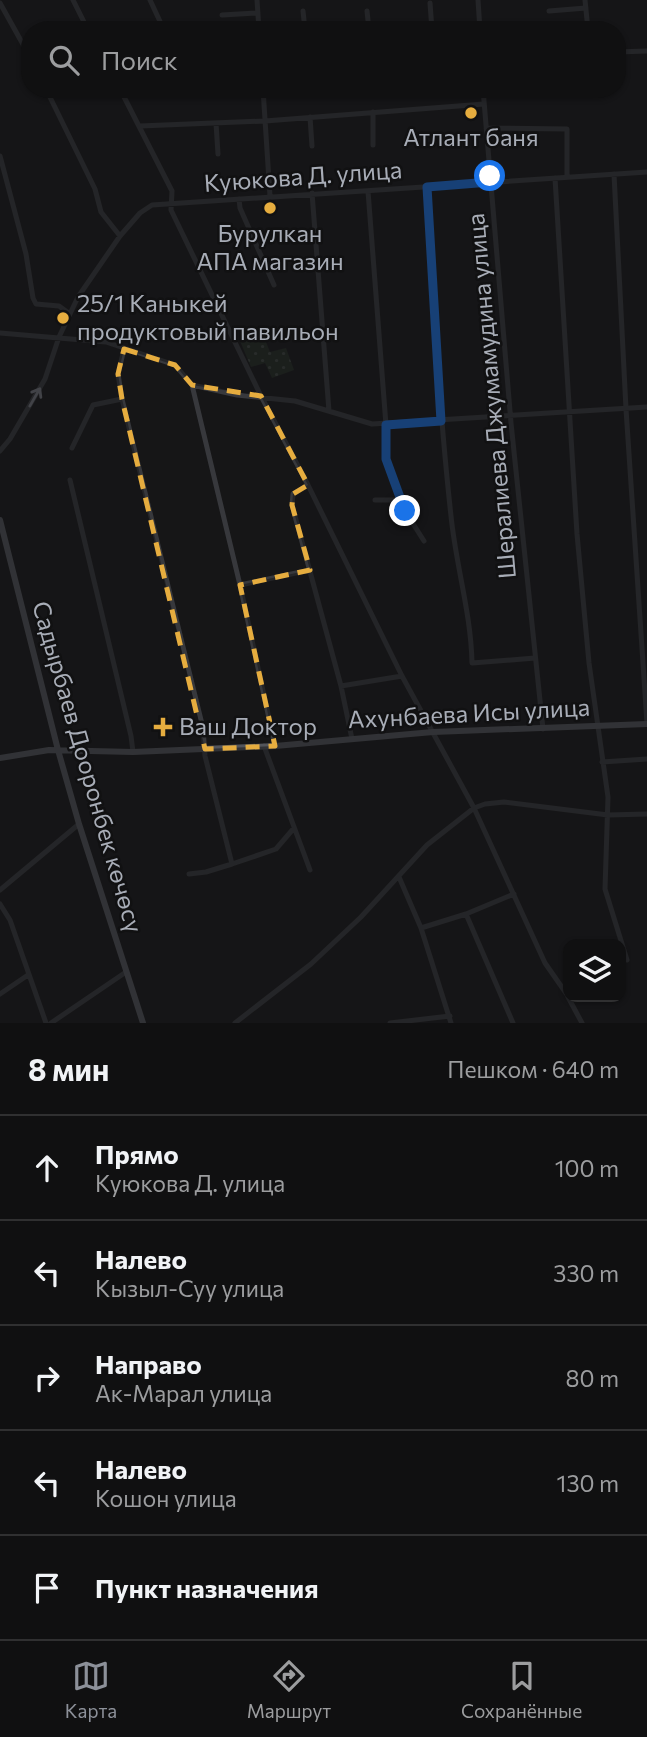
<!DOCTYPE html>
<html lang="ru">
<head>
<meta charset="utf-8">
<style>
  :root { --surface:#101011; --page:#1e1e1f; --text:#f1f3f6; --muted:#9c9d9f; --line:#303031; --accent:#8c9099 }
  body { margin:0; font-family:Commissioner,sans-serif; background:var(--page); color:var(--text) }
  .controls { position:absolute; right:21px; bottom:21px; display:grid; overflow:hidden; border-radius:14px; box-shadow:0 2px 5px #0004 }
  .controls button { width:63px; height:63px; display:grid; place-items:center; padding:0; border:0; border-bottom:2px solid var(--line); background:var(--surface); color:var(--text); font:35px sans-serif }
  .stop { position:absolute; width:21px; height:21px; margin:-16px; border:5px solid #1a73e8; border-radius:50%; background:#fff }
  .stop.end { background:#1a73e8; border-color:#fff; box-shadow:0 2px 7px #0008 }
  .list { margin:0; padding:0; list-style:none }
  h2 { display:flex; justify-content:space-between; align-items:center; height:91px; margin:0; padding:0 28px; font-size:30px }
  h2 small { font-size:23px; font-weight:400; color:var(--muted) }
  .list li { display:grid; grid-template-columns:46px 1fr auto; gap:21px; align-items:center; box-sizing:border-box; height:105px; padding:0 28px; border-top:2px solid var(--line) }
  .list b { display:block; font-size:26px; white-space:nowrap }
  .list p { margin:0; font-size:23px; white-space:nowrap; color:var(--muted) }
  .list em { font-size:23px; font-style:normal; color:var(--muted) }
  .icon { flex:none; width:38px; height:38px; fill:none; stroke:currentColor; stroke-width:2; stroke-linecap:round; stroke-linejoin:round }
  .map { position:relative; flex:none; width:647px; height:1023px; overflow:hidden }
  .search { position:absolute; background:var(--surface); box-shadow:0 2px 5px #0004; left:21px; right:21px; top:21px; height:77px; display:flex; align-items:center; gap:18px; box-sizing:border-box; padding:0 24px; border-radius:28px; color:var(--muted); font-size:26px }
  .sheet { height:616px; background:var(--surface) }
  nav { display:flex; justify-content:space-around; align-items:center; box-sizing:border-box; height:98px; border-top:2px solid var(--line); background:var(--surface); font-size:19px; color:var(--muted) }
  nav a { display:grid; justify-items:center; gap:4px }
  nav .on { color:var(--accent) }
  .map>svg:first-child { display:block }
  .park { fill:url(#park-dots) }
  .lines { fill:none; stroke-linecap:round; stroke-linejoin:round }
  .minor { stroke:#37383c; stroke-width:5 }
  .major { stroke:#53555b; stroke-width:6 }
  .oneway { stroke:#757880 }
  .route { stroke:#1a73e8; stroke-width:9 }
  .marked { fill:none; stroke:#e6ad3f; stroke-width:5; stroke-dasharray:14 9; stroke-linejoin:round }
  .poi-dot { fill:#e6ad3f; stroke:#111112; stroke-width:2.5 }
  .labels { text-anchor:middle; stroke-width:5; stroke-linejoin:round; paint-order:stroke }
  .poi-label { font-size:24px; fill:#a8adb7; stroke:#111112 }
  .street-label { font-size:24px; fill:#a8adb7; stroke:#111112 }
</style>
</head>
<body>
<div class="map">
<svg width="647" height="1023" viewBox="0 0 647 1023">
  <defs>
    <pattern id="park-dots" width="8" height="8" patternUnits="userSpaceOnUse" patternTransform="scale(1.75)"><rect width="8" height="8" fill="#222a23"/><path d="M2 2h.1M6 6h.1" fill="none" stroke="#3f4641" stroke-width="1.8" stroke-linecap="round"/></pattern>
  </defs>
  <rect width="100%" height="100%" fill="#161617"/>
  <path class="park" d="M262,332L270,352L286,348L294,370L272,378L265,363L251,367L240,341Z"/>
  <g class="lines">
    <path class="minor" d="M73,0L88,30
      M150,0L164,30
      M257,0L259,30
      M478,0L480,30
      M585,0L588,30
      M0,3L30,57
      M430,3L432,30
      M303,11L305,30
      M367,11L369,30
      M549,11L586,8
      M222,15L258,13
      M617,52L647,51
      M46,89L95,189L101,212L120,236
      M120,89L172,191L171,210L261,396L308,485L402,676L474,808L545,963L568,996
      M263,89L270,196
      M483,89L511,423L543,729
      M373,112V145
      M310,117L312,146
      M216,123L218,154
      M140,126L265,121L484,104
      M486,128L567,129V177
      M0,156L26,254L33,298L36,304L59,306L70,314
      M614,174L626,409L647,723
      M555,178L577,534L589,663L608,797L605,889L627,960
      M427,187C433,297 439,407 451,516C456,566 471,613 472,663L535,658
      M368,191L386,425V459L393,482L405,511L424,541
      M312,193L329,411
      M239,199L240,208L274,285
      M0,333L106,342L175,365L192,385L237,395L295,401L372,424L647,407
      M124,349L118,374L122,399L203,728L205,756L232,864L206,872L189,874
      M192,385L240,585L275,746
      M72,448L93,405L122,399
      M0,451L10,439L45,379L59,337L78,297L120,236L140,213L152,205L647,172
      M70,480L131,736L133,752
      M308,485L293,494L292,505L341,686L352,739
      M375,500H401
      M240,585L310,570
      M341,686L402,676
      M264,746L310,870
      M602,762L647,759
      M232,864L276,849L294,828
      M399,877L421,928L451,1023
      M0,890L79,824
      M0,904L10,920L46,1023
      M466,914L513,1023
      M421,928L466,914L514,894
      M0,994L28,975
      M568,997L582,1023
      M51,1023L126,972
      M235,1023L311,964L361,917L427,845L474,808L485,804L504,802L608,815L647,814
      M390,1023L450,1016"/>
    <path class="major" d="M0,520L58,750L79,824L143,1023
      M0,758L49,750L133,752L275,746L433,732L647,724"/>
  </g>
  <defs><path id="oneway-shaft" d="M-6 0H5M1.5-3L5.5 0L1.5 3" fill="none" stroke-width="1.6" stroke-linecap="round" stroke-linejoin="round" transform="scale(1.75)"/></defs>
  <use class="oneway" href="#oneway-shaft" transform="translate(35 397) rotate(-60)"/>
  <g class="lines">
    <path class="route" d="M405,511L386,459V425L441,421L427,187L490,182V176"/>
  </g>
  <path d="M0 0H647V1023H0ZM124,349L175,365L192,385L261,396L308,485L293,494L292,505L310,570L240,585L275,746L205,749L122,399L118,374Z" fill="#161617" fill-opacity=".55" fill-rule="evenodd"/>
  <path class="marked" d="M124,349L175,365L192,385L261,396L308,485L293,494L292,505L310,570L240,585L275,746L205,749L122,399L118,374Z"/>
  <g class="poi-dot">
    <circle cx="471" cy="113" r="7"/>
    <circle cx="270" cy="208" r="7"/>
    <circle cx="63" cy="318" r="7"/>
    <path d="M159.5 716.5h7v7h7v7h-7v7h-7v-7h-7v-7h7z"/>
  </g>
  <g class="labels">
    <g class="poi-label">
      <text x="471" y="146">Атлант баня</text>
      <text x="270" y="242">Бурулкан<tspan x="270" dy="28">АПА магазин</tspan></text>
      <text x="77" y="312" text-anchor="start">25/1 Каныкей<tspan x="77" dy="28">продуктовый павильон</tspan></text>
      <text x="179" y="735" text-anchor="start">Ваш Доктор</text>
    </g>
    <g class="street-label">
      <text transform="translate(303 177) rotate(-4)" y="8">Куюкова Д. улица</text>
      <text transform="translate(492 396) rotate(-95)" y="8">Шералиева Джумамудина улица</text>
      <text transform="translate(469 714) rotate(-3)" y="8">Ахунбаева Исы улица</text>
      <text transform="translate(87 767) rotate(74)" y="8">Садырбаев Дооронбек көчөсү</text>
    </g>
  </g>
</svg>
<div class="controls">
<button><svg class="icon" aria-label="layers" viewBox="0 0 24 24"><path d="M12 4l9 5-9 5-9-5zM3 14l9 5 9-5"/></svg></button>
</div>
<div class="stop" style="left:490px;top:176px"></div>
<div class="stop end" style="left:405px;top:511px"></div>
<div class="search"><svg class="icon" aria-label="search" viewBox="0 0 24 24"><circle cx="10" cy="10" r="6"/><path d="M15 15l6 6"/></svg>Поиск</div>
</div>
<section class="sheet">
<h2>8 мин<small>Пешком · 640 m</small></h2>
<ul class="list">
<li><svg class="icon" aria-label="ahead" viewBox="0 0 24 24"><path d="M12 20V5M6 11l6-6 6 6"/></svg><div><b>Прямо</b><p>Куюкова Д. улица</p></div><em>100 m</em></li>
<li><svg class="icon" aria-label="left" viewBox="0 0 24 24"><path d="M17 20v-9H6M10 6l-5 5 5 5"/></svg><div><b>Налево</b><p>Кызыл-Суу улица</p></div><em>330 m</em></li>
<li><svg class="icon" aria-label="right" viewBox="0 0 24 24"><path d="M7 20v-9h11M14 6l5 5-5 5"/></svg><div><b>Направо</b><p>Ак-Марал улица</p></div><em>80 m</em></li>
<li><svg class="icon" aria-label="left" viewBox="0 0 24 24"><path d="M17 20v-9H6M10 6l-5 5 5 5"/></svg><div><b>Налево</b><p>Кошон улица</p></div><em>130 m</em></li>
<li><svg class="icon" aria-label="arrive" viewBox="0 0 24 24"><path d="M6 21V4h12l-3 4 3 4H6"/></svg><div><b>Пункт назначения</b></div></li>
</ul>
</section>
<nav>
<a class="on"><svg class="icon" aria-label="map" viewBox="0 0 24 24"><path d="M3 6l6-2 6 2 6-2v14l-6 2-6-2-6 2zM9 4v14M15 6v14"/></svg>Карта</a>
<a><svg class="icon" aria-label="directions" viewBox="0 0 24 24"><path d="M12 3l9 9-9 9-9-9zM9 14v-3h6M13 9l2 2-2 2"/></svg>Маршрут</a>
<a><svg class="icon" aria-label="saved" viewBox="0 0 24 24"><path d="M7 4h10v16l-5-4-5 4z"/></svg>Сохранённые</a>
</nav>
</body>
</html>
